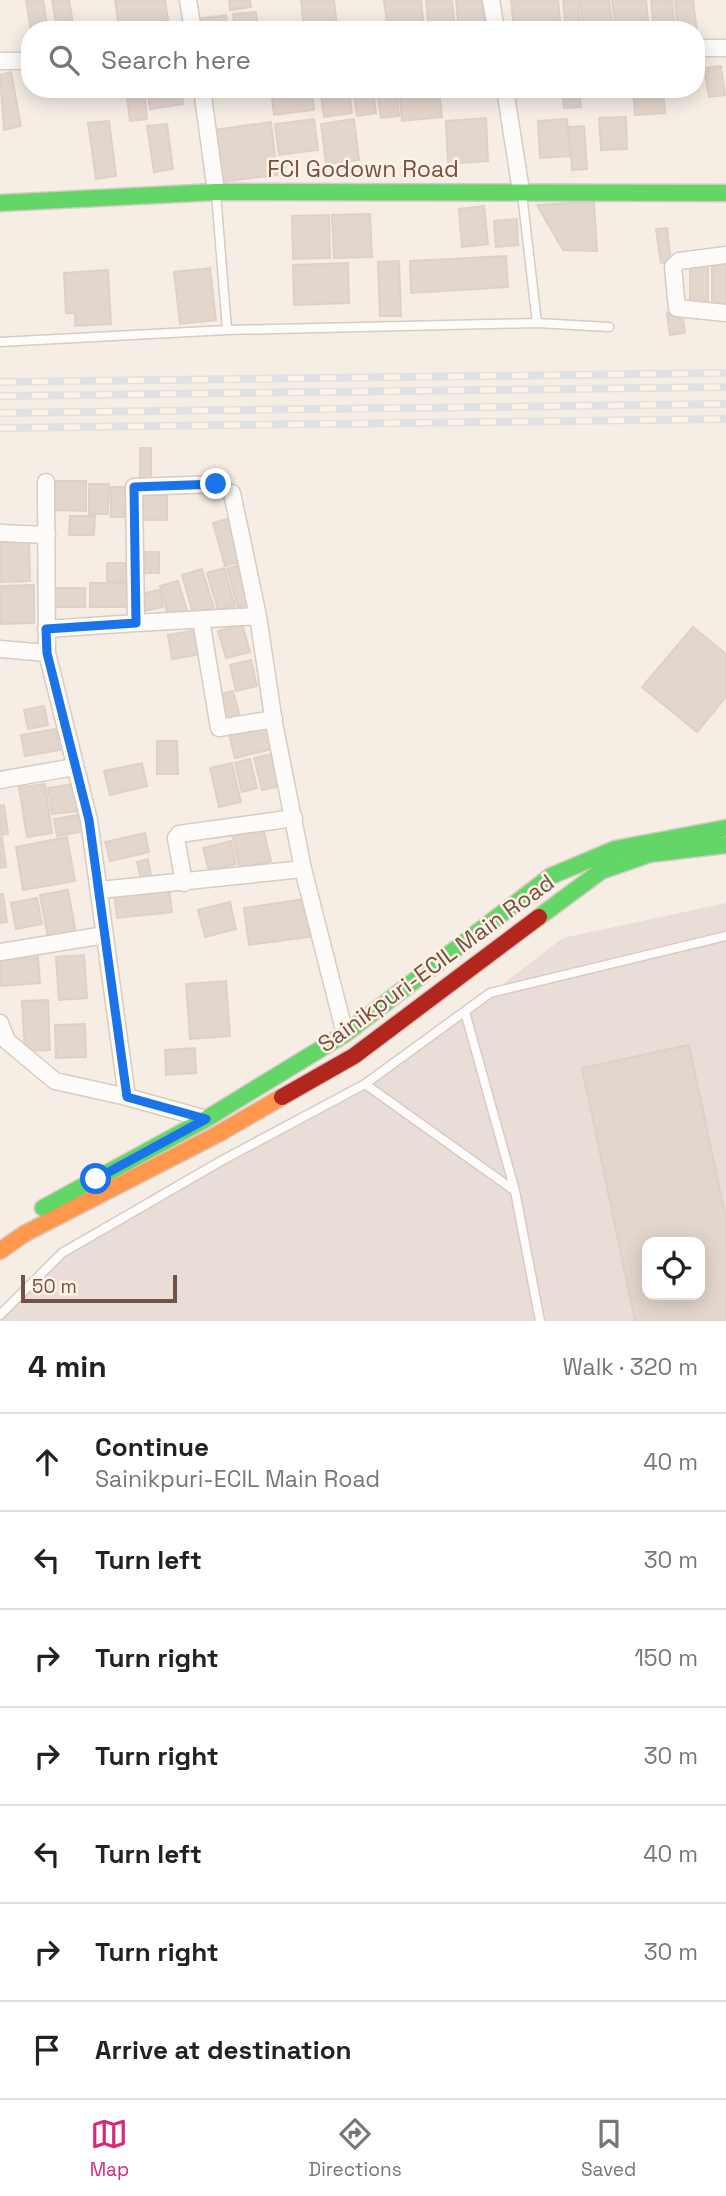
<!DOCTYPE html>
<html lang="en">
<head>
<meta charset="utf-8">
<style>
  :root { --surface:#fff; --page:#f6f6f6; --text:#222; --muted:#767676; --line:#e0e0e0; --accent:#db2777 }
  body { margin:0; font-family:"Space Grotesk",sans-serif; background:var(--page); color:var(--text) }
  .controls { position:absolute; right:21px; bottom:21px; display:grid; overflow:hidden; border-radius:14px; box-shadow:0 4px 18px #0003 }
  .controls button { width:63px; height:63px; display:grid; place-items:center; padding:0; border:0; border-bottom:2px solid var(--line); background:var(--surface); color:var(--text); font:35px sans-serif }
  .scale { position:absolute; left:21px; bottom:18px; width:156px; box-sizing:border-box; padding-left:7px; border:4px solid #745146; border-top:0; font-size:19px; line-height:24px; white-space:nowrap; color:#745146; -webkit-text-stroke:5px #fff2e5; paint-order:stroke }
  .stop { position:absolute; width:21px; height:21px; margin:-16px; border:5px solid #1a73e8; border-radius:50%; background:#fff }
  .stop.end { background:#1a73e8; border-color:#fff; box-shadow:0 2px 7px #0008 }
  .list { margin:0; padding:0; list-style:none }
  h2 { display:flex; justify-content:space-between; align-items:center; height:91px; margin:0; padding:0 28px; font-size:30px }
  h2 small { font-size:23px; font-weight:400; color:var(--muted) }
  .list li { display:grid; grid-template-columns:46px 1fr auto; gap:21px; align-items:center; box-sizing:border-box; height:98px; padding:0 28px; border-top:2px solid var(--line) }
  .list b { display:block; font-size:26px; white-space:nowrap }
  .list p { margin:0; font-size:23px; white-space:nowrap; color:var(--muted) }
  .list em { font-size:23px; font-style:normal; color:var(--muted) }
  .icon { flex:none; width:38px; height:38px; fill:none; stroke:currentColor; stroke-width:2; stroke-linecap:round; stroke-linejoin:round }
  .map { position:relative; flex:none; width:726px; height:1321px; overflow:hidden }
  .search { position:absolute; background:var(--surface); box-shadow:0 4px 18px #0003; left:21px; right:21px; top:21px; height:77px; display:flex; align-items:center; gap:18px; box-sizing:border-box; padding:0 24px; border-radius:28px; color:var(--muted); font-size:26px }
  .sheet { height:777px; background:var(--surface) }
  nav { display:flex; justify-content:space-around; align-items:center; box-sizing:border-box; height:98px; border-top:2px solid var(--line); background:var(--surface); font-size:19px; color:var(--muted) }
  nav a { display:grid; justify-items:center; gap:4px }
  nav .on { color:var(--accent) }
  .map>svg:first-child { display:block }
  .industrial { fill:#e9ded7; fill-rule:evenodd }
  .building { fill:#e3d6cd; stroke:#dfd0c8; stroke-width:2; fill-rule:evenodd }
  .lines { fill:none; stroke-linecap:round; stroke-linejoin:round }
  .lane-casing { stroke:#d7cbc3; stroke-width:11 }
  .street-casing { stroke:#d7cbc3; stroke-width:19 }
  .fast-casing { stroke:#d6c9c2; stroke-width:19 }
  .slow-casing { stroke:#d6c9c2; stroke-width:19 }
  .jam-casing { stroke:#d6c9c2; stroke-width:19 }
  .lane { stroke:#fefcfb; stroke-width:8 }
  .street { stroke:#fefcfb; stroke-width:16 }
  .fast { stroke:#63d668; stroke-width:16 }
  .slow { stroke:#ff974d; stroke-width:16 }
  .jam { stroke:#b3261e; stroke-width:16 }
  .rail-casing { stroke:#e3e0e3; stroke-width:8 }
  .rail { stroke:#fff2e5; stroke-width:5; stroke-dasharray:16; stroke-linecap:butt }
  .route { stroke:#1a73e8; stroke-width:9 }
  .labels { text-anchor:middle; stroke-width:5; stroke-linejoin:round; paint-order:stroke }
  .street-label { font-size:23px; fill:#745146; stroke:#fff2e5 }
</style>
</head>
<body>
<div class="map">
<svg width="726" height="1321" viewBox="0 0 726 1321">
  <rect width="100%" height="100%" fill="#f6eee5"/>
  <path class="industrial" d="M726,903V1321H0L67,1253L416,1050L563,938ZM647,1242H700V1295H647Z"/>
  <path class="building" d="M26,0H43L48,30H31Z
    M52,0H69L74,30H57Z
    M115,0H165L168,20L119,28Z
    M229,0H250L251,7L230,10Z
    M301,0H334L337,26L304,30Z
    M384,0H421L424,30H388Z
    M426,0H452L455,30H429Z
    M456,0H482L485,27L459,30Z
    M511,0H558L561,30H514Z
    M563,0H578L581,30H566Z
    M580,0H609L613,30H584Z
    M612,0H646L649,30H616Z
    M651,0H672L675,30H654Z
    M675,0H693L697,33L696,30H678Z
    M256,12L258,30H235L233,14Z
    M226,15L228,30H197L196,19Z
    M721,66L725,95L709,97L704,68Z
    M11,72L21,126L4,130L0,75Z
    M126,89H144L147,119L130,121Z
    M147,89H181L183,104L150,109Z
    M213,89H264L265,91L214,97Z
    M271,89H312L314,110L274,115Z
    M320,89H349L352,113L324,117Z
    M353,89H373L376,113L357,116Z
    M377,89H396L399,116L381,118Z
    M399,89H439L442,117L402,121Z
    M519,89H551V94L519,96Z
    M562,89H579L581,107L564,108Z
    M633,89H663L665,113L635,115Z
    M626,117L627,149L601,150L599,118Z
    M486,118L488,161L448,164L446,121Z
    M314,119L318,150L279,155L275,124Z
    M354,119L359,160L326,164L321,124Z
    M567,119L570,156L540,158L538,121Z
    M109,121L116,176L96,179L88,123Z
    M271,122L277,175L220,182L214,130Z
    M167,124L173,169L154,172L147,126Z
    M584,126L587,169L572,170L569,127Z
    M594,202L597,251L563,250L537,205Z
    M484,206L488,244L462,247L459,209Z
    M370,214L372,257L334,258L332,215Z
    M329,215L330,258L293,259L292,216Z
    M517,219L518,245L496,247L494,221Z
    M667,228L671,262L661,263L656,229Z
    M506,256L508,287L411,293L410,261Z
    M399,261L401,316H380L378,262Z
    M712,262H726V305H712Z
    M348,263L349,303L294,305L293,265Z
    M690,264H708V304L690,303Z
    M210,268L216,320L180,324L174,272Z
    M108,270L111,324L75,326V313H66L64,273Z
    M682,311L685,333L670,335L667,313Z
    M140,448H151V478H140Z
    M55,481H86V511L55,510Z
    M89,484H109L108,514H89Z
    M111,487H128V517H111Z
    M141,495H167V520H141Z
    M70,516H95L94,535H69Z
    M231,518L243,561L225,566L213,523Z
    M29,541L30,581L0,582V542Z
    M143,552H159V573H143Z
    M107,563H130V581H107Z
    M242,564L254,603L238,607L227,569Z
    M224,568L235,606L218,610L207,573Z
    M202,569L214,608L193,614L182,575Z
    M178,581L188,613L169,618L160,586Z
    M90,583H128V607H90Z
    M34,585V623L0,624V586Z
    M55,588H85V607H55Z
    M159,590L163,607L144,611L141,594Z
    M242,624L250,652L226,658L218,631Z
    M693,627L726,654V697L697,732L642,687Z
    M198,630L202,654L172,659L168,635Z
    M251,660L257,686L236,691L230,665Z
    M233,691L240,717L223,722L216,695Z
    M44,706L48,725L28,729L24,710Z
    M266,725L272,749L235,758L229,734Z
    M56,729L60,750L25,756L21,735Z
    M157,741H177L178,774H157Z
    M273,754L280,786L262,790L254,758Z
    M250,759L257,788L242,792L235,763Z
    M142,763L147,786L110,795L104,771Z
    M232,763L241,802L219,807L210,768Z
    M45,784L52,833L27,837L19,787Z
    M74,784L78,811L52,814L48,788Z
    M4,805L8,834L0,835V806Z
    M83,814L86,831L57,836L54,819Z
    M263,828L271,861L240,869L232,835Z
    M145,833L149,852L110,861L105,842Z
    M2,837L6,867L0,868V838Z
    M67,837L75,881L23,890L16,847Z
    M231,841L236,864L209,871L203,848Z
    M148,859L151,876L141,878L137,862Z
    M169,888L172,912L117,918L114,894Z
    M68,890L76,933L48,938L40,895Z
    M0,894H3L7,922L0,923Z
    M37,898L42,924L16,929L11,903Z
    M305,899L310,937L249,945L244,908Z
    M230,902L236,929L205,937L198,910Z
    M84,955L87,998L59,1000L56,957Z
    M38,957L40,983L0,986V960Z
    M226,981L230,1036L190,1039L186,984Z
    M48,1000L50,1050L25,1051L22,1001Z
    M85,1024L86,1057L56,1058L55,1025Z
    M689,1045L726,1219V1321H635L582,1068ZM647,1242H700V1295H647Z
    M195,1048L196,1073L166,1075L165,1050Z"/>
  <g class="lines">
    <g class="lane-casing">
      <path id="lane" d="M216,193L227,330
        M522,194L537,323
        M0,342L227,330L537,323L609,327
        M465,1012L515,1191L540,1321
        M365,1084L515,1191
        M0,1315L62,1253L221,1161L365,1084L490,993L726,936"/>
    </g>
    <g class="street-casing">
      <path id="street" d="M188,0L193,30
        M491,0L496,30
        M696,48H726
        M0,61H30
        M202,89L216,192
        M505,89L521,191
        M726,255L679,261L673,267L677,308L726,313
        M46,482L47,653L89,820L127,1097
        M216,484L134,487L136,623L258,616
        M232,493L258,616L274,723L303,869L345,1034
        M0,533L47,535
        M201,620L219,728L274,719
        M46,629L136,623
        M0,649L47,653
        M0,780L74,767
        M184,883L176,838L179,834L294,818
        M100,890L303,869
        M0,952L105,935
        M0,1023L7,1041L55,1081L127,1097L206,1119"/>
    </g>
    <g class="fast-casing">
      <path id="fast" d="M0,203L216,192L726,193
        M539,917L601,871L650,854L726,845
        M43,1208L206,1119L345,1034L551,876L615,849L726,828"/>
    </g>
    <g class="slow-casing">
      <path id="slow" d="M0,1251L24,1234L218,1134L282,1097"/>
    </g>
    <g class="jam-casing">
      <path id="jam" d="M282,1097L354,1056L539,917"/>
    </g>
    <use href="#lane" class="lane"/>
    <use href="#street" class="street"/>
    <use href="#fast" class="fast"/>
    <use href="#slow" class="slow"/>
    <use href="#jam" class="jam"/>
    <g class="rail-casing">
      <path id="rail" d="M0,382L726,373
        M0,396L726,387
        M0,413L726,404
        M0,428L726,419"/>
    </g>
    <use href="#rail" class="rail"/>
  </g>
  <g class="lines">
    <path class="route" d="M96,1179L206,1119L127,1097L89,820L47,653L46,629L136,623L134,487L216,484"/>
  </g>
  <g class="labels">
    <g class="street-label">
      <text x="363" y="177">FCI Godown Road</text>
      <text transform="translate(436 963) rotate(-36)" y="8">Sainikpuri-ECIL Main Road</text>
    </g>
  </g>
</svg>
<div class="controls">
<button><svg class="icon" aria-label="locate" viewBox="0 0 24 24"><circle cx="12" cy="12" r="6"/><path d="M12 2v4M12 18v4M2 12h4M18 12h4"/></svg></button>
</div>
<div class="scale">50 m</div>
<div class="stop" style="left:96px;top:1179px"></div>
<div class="stop end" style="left:216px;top:484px"></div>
<div class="search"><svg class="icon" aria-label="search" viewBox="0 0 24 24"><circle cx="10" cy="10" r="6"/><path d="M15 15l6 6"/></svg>Search here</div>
</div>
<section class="sheet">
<h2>4 min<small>Walk · 320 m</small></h2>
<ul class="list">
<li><svg class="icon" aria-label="ahead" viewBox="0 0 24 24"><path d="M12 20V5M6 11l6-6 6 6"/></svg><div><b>Continue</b><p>Sainikpuri-ECIL Main Road</p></div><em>40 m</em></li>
<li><svg class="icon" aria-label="left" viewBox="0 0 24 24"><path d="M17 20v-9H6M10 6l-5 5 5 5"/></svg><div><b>Turn left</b></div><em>30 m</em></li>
<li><svg class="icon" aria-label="right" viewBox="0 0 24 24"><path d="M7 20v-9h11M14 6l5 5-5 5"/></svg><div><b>Turn right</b></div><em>150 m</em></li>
<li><svg class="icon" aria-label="right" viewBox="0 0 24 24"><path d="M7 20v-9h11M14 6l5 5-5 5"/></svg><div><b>Turn right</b></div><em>30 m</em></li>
<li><svg class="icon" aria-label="left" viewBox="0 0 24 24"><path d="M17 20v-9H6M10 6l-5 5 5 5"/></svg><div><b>Turn left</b></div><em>40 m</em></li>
<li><svg class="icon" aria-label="right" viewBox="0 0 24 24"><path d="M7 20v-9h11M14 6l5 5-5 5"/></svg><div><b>Turn right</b></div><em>30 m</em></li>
<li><svg class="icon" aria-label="arrive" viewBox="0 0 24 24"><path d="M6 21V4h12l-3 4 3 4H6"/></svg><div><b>Arrive at destination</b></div></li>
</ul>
</section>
<nav>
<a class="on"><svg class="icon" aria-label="map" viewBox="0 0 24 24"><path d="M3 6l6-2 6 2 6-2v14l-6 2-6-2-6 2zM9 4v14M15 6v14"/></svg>Map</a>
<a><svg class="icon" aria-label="directions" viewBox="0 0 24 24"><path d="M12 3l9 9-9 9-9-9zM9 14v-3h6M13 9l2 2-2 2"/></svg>Directions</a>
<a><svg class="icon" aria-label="saved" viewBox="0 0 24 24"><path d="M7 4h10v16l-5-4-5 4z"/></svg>Saved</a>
</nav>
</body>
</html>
